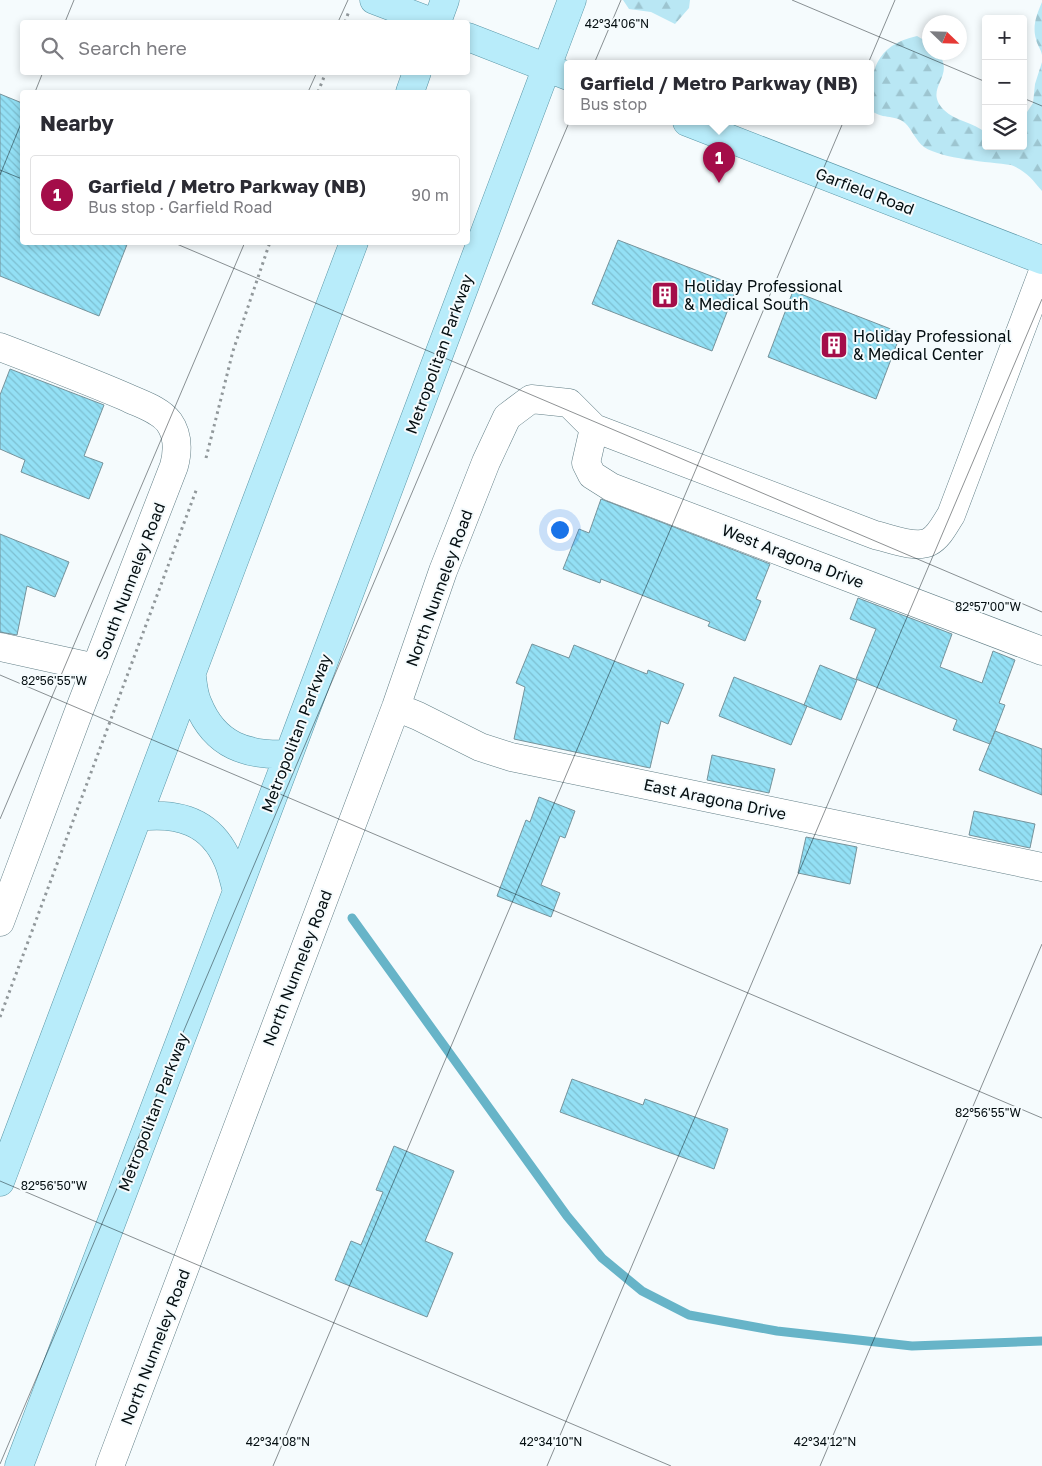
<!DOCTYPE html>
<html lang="en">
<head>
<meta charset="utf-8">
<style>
  :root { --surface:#fff; --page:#f2f2f3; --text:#2b2b33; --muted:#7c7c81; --line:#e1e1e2; --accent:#a40d49 }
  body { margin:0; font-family:"Golos Text",sans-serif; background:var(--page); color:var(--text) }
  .controls { position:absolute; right:15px; top:15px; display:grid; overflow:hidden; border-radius:5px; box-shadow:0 2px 8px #0003 }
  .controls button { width:45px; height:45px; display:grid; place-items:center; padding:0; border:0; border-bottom:1px solid var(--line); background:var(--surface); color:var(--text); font:25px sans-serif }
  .compass { position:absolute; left:922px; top:15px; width:45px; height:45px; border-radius:50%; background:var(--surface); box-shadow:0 2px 8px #0003; rotate:113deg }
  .you { position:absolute; left:559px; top:529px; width:18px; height:18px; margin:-12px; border:4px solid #fff; border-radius:50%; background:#1a73e8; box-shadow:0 0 0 8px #1a73e833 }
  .badge { display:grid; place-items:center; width:32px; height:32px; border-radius:50%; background:var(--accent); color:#fff; font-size:16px; font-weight:700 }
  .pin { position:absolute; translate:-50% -41px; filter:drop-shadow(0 1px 2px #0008) }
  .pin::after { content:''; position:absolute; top:26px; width:18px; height:15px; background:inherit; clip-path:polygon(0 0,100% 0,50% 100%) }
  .popup { position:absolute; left:564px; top:60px; width:310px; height:65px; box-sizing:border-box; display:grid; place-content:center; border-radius:5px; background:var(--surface); filter:drop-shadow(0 1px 4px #0005); font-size:16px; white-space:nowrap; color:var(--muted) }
  .popup b { font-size:19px; color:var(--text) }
  .popup::after { content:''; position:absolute; left:50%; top:100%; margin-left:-10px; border:10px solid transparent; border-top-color:var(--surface) }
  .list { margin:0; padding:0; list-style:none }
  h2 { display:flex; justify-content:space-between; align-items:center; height:65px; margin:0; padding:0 20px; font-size:21px }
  h2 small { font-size:16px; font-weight:400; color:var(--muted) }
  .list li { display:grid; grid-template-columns:32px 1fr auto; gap:15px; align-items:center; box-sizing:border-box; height:80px; margin:0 10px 10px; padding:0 10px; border:1px solid var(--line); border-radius:5px }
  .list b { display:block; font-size:19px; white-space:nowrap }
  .list p { margin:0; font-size:16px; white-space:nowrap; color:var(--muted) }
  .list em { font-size:16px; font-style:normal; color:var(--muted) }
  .icon { flex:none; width:28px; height:28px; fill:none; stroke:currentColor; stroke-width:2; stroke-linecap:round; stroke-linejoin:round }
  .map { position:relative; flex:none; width:1042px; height:1466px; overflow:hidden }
  .search { position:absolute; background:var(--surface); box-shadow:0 2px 8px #0003; left:20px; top:20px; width:450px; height:55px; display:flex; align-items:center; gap:12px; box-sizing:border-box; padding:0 18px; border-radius:5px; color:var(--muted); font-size:19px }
  .panel { position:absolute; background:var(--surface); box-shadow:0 2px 8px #0003; left:20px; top:90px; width:450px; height:155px; border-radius:5px }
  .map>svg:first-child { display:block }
  .forest { fill:url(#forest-firs) }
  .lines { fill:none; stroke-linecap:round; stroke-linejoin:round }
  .stream { stroke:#67b4c8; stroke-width:9 }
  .building { fill:url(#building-back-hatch); stroke:#76939b }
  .minor-casing { stroke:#617e86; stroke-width:29 }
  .major-casing { stroke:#5a96a6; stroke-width:29 }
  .path { stroke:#91989b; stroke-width:3; stroke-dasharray:2.5 4; stroke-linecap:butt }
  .minor { stroke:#fff; stroke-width:28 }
  .major { stroke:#b8ecfa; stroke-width:28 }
  .ticks { fill:none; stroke:#040e11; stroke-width:1; stroke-opacity:0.45 }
  .labels { text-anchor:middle; stroke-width:4; stroke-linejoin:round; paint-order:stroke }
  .street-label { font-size:16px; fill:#040e11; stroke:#f5fbfd }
  .poi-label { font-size:16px; fill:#040e11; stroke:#f5fbfd; text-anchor:start }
  .ticks-label { font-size:12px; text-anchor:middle; fill:#040e11; stroke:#f5fbfd; stroke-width:4; stroke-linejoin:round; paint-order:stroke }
</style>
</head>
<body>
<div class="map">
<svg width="1042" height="1466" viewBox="0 0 1042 1466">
  <defs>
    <pattern id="forest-firs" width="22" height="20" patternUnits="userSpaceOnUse" patternTransform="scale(1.25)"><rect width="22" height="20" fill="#b9e7f4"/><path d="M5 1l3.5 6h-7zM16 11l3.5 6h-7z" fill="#9dc5d0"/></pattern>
    <pattern id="building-back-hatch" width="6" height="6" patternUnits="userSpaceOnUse" patternTransform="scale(1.25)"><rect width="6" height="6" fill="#93e0f5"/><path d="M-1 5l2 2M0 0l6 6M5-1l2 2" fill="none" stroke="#7dbfd1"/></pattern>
  </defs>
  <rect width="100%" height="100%" fill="#f5fbfd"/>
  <path class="forest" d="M623,0H690L689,8L675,24L651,12L629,9Z
    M1042,2V55C1041,49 1037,45 1036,39C1032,26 1037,14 1042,2Z
    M917,36L929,43L930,52L938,53C957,77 922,88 944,110C955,121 973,122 986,133V146H1023V118L1033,103L1035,84L1042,62V191C1032,179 1026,171 1011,165C989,162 942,159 924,147C916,141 911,128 905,123C895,114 880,120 870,109C870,72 875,45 917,36Z"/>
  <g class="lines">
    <path class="stream" d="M352,918L567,1216L602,1258L642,1291L689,1315L777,1331L912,1346L1042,1341"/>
  </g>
  <path class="building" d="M0,94L22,103V242H128L99,316L0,276Z
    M618,240L737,286L712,351L592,304Z
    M793,291L901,333L876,399L768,357Z
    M10,369L104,405L84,456L103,463L89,499L21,472L25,460L0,449V395Z
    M601,499L770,564L756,599L761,601L745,641L708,626L710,622L601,579L600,583L563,569L579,529L589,533Z
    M0,534L69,562L55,597L27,586L17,635L0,632Z
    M858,598L952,634L940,667L982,683L993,651L1015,660L999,703L1005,705L990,744L953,730L957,720L856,679L876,629L850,619Z
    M532,644L569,658L574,645L647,674L648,670L684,684L668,724L661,721L650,768L514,739L525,687L516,683Z
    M820,665L857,680L841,720L804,705Z
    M734,677L807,706L791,745L719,716Z
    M995,731L1042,749V795L979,770Z
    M712,755L775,769L769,793L707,780Z
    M539,797L575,811L565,838L560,836L541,885L560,893L551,917L497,896L526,820L530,822Z
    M974,811L1035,824L1030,848L969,835Z
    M806,837L857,847L850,884L798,873Z
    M572,1079L643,1105L645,1099L728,1129L714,1169L560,1112Z
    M394,1146L454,1171L425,1241L453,1253L427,1317L335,1280L351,1241L361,1245L383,1192L376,1190Z"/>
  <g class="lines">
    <g class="minor-casing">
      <path id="minor" d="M0,347C42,363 84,379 126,397C140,404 159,409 169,422C179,436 178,451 174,466L79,711L0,922
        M594,428L586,463L592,475L611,487L1042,651
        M0,647L96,668
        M396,707L418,716L480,747L511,757L1042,867
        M110,1466L396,707L443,571L486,462L507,417L531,399L569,403L594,428L875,535C889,538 915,549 929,542C939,537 945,524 951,515L1042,274"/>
    </g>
    <g class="major-casing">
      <path id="major" d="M374,0L432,22
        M437,22L445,0
        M468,37L568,76
        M410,92L417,72
        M687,122L1042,260
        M192,677C193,686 194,696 198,704C215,746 247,756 289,754
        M138,817C178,812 211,821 228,861C232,870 234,881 237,891
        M0,1182L354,242
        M19,1466L289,754L572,0"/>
    </g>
    <path class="path" d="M345,22L349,11
      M318,92L326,72
      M206,458L233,351L270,242
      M0,1017L197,488"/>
    <use href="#minor" class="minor"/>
    <use href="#major" class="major"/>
  </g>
  <path class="ticks" d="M792,0L986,82M65,22L74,0M338,22L348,0M35,92L43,72M308,92L317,72M1023,98L1042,106M0,170L22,179M0,175L22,121M172,242L1042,612M0,675L1042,1118M0,819L245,242M0,1181L671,1466M0,1464L621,0M273,1466L895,0M547,1466L1042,299M820,1466L1042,944"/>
  <defs>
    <g id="building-square" transform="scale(1.4375)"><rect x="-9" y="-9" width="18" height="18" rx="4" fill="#a40d49" stroke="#f5fbfd"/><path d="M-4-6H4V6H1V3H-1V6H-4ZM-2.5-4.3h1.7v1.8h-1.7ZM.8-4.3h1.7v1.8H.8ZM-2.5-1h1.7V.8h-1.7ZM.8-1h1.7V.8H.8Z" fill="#fff"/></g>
  </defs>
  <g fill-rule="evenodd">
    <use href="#building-square" x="665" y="295"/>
    <use href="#building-square" x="834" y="345"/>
  </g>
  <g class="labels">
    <g class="street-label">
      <text transform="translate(865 191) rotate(21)" y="6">Garfield Road</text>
      <text transform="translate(439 354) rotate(-70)" y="6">Metropolitan Parkway</text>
      <text transform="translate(793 556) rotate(21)" y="6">West Aragona Drive</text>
      <text transform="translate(130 581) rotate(-69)" y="6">South Nunneley Road</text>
      <text transform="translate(439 588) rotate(-70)" y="6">North Nunneley Road</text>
      <text transform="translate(296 733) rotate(-69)" y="6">Metropolitan Parkway</text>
      <text transform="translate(715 799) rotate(12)" y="6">East Aragona Drive</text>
      <text transform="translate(297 968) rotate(-69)" y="6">North Nunneley Road</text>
      <text transform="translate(153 1112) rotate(-69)" y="6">Metropolitan Parkway</text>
      <text transform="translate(155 1347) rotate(-69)" y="6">North Nunneley Road</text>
    </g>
    <g class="poi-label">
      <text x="684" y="292">Holiday Professional<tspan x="684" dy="18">&amp; Medical South</tspan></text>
      <text x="853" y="342">Holiday Professional<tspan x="853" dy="18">&amp; Medical Center</tspan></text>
    </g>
  </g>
  <g class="ticks-label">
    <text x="617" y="28">42°34'06"N</text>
    <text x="988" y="611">82°57'00"W</text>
    <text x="54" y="685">82°56'55"W</text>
    <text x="988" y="1117">82°56'55"W</text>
    <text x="54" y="1190">82°56'50"W</text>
    <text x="278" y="1446">42°34'08"N</text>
    <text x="551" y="1446">42°34'10"N</text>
    <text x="825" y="1446">42°34'12"N</text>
  </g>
</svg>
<div class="controls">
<button>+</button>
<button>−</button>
<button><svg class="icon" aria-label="layers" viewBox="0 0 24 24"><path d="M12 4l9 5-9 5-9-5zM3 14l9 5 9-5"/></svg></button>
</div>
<svg class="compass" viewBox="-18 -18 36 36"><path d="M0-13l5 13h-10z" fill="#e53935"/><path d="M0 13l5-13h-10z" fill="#7c7c81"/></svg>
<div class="you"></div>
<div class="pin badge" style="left:719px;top:183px">1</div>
<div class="popup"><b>Garfield / Metro Parkway (NB)</b>Bus stop</div>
<div class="search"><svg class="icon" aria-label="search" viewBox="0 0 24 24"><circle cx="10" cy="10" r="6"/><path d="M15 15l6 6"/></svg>Search here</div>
<section class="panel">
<h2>Nearby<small></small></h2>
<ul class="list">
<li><span class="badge">1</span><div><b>Garfield / Metro Parkway (NB)</b><p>Bus stop · Garfield Road</p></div><em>90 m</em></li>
</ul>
</section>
</div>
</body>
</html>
